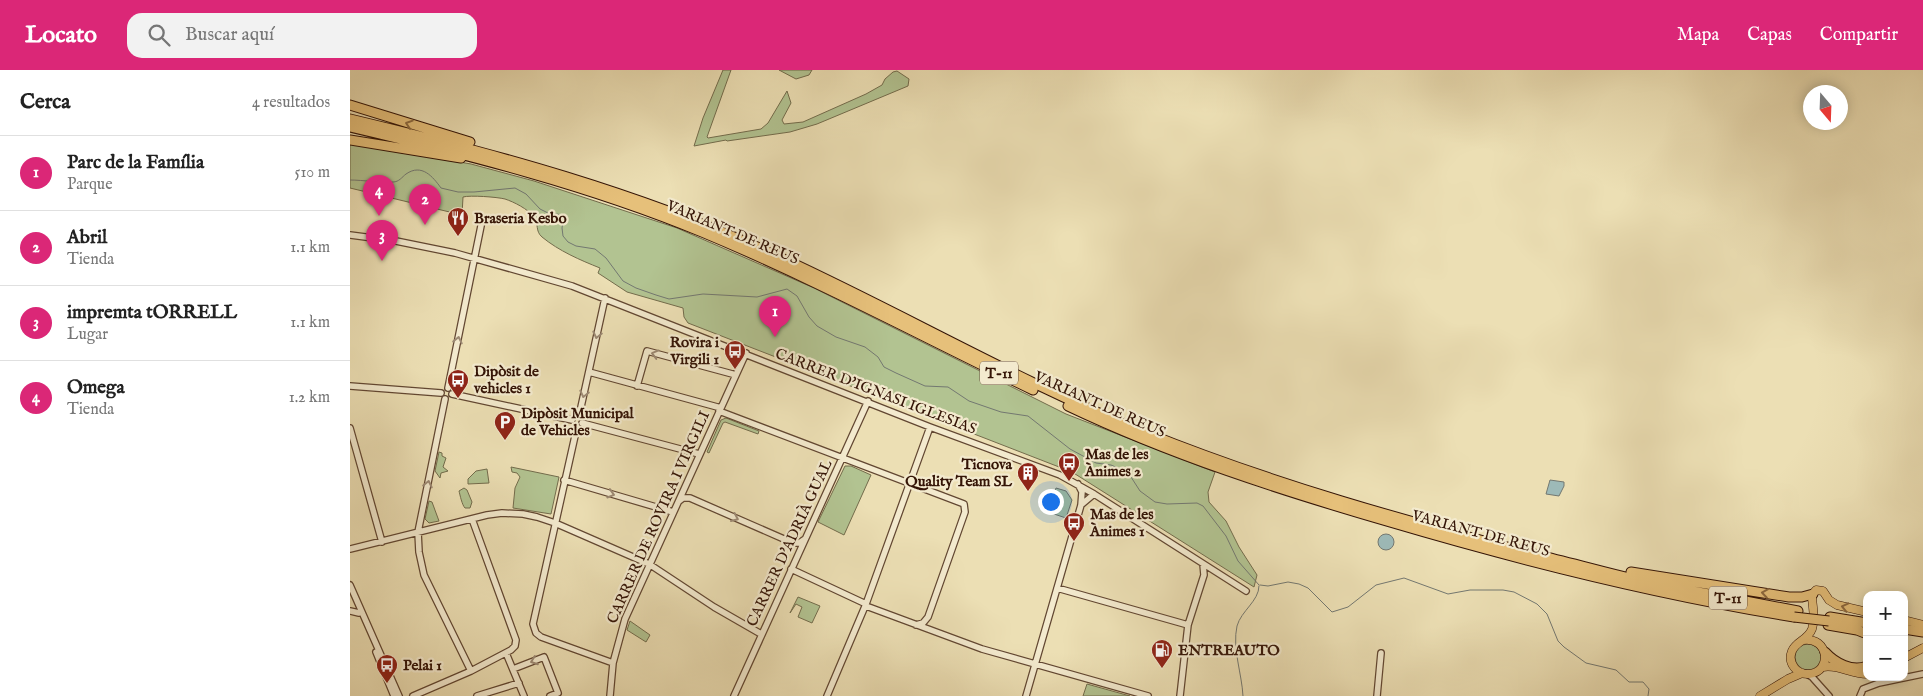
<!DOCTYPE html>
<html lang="es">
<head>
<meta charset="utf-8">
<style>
  :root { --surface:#fff; --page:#f2f2f2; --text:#222; --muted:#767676; --line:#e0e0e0; --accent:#db2777 }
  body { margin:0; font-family:"IM FELL English",serif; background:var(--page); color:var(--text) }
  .controls { position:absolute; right:15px; bottom:15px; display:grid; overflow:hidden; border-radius:10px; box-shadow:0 2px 12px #0003 }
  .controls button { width:45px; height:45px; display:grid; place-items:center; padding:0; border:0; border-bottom:1px solid var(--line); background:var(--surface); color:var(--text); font:25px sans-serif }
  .compass { position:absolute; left:1453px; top:15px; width:45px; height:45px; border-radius:50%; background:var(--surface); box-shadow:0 2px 12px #0003; rotate:161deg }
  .you { position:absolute; left:700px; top:431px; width:18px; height:18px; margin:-12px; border:4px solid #fff; border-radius:50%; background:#1a73e8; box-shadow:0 0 0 8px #1a73e833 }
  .badge { display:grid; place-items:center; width:32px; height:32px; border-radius:50%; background:var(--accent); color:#fff; font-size:16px; font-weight:700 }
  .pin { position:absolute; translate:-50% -41px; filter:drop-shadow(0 1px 2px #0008) }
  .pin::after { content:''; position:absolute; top:26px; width:18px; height:15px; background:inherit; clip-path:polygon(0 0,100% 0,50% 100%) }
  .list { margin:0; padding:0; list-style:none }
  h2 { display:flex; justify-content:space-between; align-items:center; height:65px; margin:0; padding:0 20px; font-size:21px }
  h2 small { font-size:16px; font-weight:400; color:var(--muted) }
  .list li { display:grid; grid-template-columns:32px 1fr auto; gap:15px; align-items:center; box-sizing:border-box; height:75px; padding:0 20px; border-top:1px solid var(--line) }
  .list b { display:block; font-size:19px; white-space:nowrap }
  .list p { margin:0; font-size:16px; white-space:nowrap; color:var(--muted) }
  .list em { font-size:16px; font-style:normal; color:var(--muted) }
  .icon { flex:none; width:28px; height:28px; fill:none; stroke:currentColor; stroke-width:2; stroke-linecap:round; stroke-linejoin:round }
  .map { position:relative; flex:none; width:1573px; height:626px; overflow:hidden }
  header { display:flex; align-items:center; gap:30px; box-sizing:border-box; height:70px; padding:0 25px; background:var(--accent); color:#fff }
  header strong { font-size:24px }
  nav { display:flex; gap:28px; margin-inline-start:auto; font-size:18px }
  .search { width:350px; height:45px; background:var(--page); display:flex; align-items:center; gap:12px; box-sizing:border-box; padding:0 18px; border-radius:15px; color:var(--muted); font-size:19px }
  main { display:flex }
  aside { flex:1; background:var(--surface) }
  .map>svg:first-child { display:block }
  .green { fill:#b2c391; stroke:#736c4c }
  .water { fill:#9dbab8; stroke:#737871 }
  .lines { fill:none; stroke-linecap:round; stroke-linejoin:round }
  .stream { stroke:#737871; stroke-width:1 }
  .minor-casing { stroke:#624732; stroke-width:8 }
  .major-casing { stroke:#341406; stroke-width:9 }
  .highway-casing { stroke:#341406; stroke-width:11 }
  .minor { stroke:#f3eace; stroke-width:5.5 }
  .major { stroke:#e6c07a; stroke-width:8 }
  .highway { stroke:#e6c07a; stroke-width:9 }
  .highway-bridge-casing { stroke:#341406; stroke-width:11; stroke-linecap:butt }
  .highway-bridge { stroke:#e6c07a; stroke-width:9 }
  .oneway { stroke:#8d6a40 }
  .oneway2 { stroke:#9d8a74 }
  .labels { text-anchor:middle; stroke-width:4.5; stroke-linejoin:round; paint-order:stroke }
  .shield { fill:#f3eace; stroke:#6d5442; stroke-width:1 }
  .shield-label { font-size:14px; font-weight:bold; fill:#341406 }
  .poi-label { font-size:15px; font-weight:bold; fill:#341406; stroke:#f3eace; text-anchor:start }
  .street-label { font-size:15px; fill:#341406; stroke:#f3eace }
</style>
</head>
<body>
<header>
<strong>Locato</strong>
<div class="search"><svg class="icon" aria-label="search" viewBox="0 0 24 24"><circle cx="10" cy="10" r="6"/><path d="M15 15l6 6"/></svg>Buscar aquí</div>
<nav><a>Mapa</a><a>Capas</a><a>Compartir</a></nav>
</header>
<main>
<aside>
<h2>Cerca<small>4 resultados</small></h2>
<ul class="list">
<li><span class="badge">1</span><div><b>Parc de la Família</b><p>Parque</p></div><em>510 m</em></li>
<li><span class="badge">2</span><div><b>Abril</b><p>Tienda</p></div><em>1.1 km</em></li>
<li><span class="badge">3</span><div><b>impremta tORRELL</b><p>Lugar</p></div><em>1.1 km</em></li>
<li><span class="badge">4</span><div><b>Omega</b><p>Tienda</p></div><em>1.2 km</em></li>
</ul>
</aside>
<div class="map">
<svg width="1573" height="626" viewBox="0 0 1573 626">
  <rect width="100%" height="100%" fill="#ecdfb4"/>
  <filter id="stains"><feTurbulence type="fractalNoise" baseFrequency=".004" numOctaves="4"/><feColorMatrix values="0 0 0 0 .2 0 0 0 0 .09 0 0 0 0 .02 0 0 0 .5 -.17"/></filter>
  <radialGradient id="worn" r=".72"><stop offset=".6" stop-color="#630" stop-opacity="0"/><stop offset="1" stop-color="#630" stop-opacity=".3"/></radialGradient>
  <path class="green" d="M373,0H381L357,67L358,68L411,59L418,53L437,21L441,33L432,50L434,54L453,52L516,24L532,15L535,9L543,2L547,1L559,9L558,16L467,54L440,62L377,71L376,70L344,76L353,48Z
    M429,0H462L459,5L446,9Z
    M0,73L121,94L184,111L327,158L464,218L716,344L865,402L858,422L859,432L876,451L889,477L907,505L904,517L722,402L338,253L334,247L333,238L277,222L248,203L250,198C230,190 209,181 192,167C185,161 189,154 184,147C178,139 164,132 155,129C147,127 120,125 113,127L112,145L0,118Z
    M376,348L409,361L408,364L375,352L373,353L359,383L357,382L371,350Z
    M89,382L92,383V386L96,388L93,397L98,401L91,403L90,408L85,401Z
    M495,396H501L521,405L494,465L468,452Z
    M161,397L209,407L201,444L163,438L165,418L170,407L167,403L162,402Z
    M137,399L139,413L118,414V409L126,401Z
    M114,418L117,420L122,432L120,438H115C112,435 110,425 109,421Z
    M706,418L716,421L722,430L716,448L698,442Z
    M79,431L82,432L89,451L79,453L75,449Z
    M448,527L470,536L462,553L448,547L452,537L446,534L440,543Z
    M280,551L300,565L296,572L277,560Z
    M1445 587a13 13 0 1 1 26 0a13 13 0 1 1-26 0Z
    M737,614L780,626H733Z"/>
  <path class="water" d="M1200,410L1214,412V416L1209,426L1196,424Z
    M1028 472a8 8 0 1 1 16 0a8 8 0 1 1-16 0Z"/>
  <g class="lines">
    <path class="stream" d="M0,110C13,110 31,113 43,112C49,112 52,107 56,104C72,93 83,107 91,118L108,122H124L165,118L176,124L190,139L198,143L214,145L212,158L213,166L218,172L226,176L245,179L256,188L273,211L286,218L306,225L319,229L353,224L407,227L437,219L447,226L459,247L467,256L486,267L515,277L528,287L534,297L546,303L575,316L598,317L619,331L651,342L678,346L720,379L746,393L761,395L775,401L781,407L790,421L805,432L817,434L847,433L853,436L876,466L888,491L909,515
      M910,515L918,516L938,512L949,514L958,518L982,542L998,537L1026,515L1054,508L1098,524L1120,520H1153L1164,522L1187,534L1197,544L1208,571L1214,577L1236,593L1266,600L1279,612H1293L1299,619L1298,626
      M893,626C892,604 882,578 887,556C891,541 909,531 909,516"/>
    <g class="minor-casing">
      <path id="minor" d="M0,165L46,171L105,183L222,216L580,357L710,405L744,424L896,521
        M239,302L371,338
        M0,316L91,323
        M287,316L297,281L386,305
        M98,318L132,151
        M102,324L222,350
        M95,329L68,462L69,482L74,505L121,601
        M369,341L614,434L615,442L578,547L573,553L566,555
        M229,346L255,228
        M232,353L349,384
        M227,357L183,554L186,563L191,567L263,593
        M0,358L32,472
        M214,410L323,442
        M329,431L333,428H340L443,473H449L455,469
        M731,435L744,424
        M0,479L137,445L152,443L173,444L187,447L205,453L299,494L364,537L411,564
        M441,499L516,534
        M0,515L49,626
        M707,518L838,555
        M516,536L632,579L798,626
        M0,541L9,543
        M26,582L44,626
        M156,583L174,626
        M163,599L194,587L208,623L200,626
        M1457,604L1462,607L1479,626
        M63,626L121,601L161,580L165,576L166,570L122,449
        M127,626L169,613
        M260,626L263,593L275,549L396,283
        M384,626L518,331
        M477,626L516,534L580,357
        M676,626L731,435L732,422L728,414
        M830,626L838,555L854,505L853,494
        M1027,626L1031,583
        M1510,626L1513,619L1529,613L1573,604"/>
    </g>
    <g class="major-casing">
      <path id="major" d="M1554,550L1573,555
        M1453,570C1479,566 1483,602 1459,604C1447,605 1437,593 1442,581C1446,571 1458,570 1462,559C1466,547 1462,536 1462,525L1466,520L1473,521L1479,530L1487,535L1517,542
        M1554,588L1573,578
        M1473,597C1488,594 1501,604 1517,604
        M1410,626L1438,609L1452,603"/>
    </g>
    <g class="highway-casing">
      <path id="highway" d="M0,35L120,72
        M0,49C146,84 289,123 425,185C550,242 667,311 794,362C923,414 1057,452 1192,486C1231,495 1271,507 1311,515C1357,524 1402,532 1448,541
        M0,57C119,85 238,115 352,162C465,209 573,267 683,320
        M0,70L111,88
        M718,336C821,385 930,420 1040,452C1172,491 1308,525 1444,547
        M1281,502L1439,527H1452L1463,524
        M1480,547L1517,553
        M1478,555L1507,560L1517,564
        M1554,559L1573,562
        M1475,582C1485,593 1502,602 1517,596"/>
    </g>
    <use href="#minor" class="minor"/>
    <use href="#major" class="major"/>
    <use href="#highway" class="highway"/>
    <g class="highway-bridge-casing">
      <path id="highway-bridge" d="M1444,547L1479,551"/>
    </g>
    <use href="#highway-bridge" class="highway-bridge"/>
  </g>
  <defs><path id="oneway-chevron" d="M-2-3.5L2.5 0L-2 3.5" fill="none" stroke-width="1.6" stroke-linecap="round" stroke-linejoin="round" transform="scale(1.25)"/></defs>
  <g class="oneway">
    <use href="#oneway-chevron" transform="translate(59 54) rotate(-162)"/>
    <use href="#oneway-chevron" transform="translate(1415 523) rotate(-172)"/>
    <use href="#oneway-chevron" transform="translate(1495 537) rotate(-167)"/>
  </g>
  <g class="oneway2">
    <use href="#oneway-chevron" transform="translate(247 265) rotate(103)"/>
    <use href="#oneway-chevron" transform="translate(108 270) rotate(-78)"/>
    <use href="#oneway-chevron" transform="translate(305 284) rotate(-165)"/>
    <use href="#oneway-chevron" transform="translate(234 324) rotate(103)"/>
    <use href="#oneway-chevron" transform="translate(78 414) rotate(-78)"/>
    <use href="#oneway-chevron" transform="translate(261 424) rotate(17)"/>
    <use href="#oneway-chevron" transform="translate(385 448) rotate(24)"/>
    <use href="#oneway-chevron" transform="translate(184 591) rotate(160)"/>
  </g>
  <defs>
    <g id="restaurant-pin" transform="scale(1.125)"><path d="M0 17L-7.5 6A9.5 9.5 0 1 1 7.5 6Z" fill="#8f2418" stroke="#f3eace"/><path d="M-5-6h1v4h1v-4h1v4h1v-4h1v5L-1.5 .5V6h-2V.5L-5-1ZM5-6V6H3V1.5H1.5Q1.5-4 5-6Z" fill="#fff"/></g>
    <g id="bus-pin" transform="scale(1.125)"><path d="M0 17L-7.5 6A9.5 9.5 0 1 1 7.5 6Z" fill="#8f2418" stroke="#f3eace"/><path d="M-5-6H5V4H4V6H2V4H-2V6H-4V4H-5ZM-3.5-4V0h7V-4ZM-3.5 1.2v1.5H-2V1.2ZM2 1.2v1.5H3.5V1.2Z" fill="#fff"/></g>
    <g id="parking-pin" transform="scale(1.125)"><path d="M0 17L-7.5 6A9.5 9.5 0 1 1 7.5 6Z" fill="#8f2418" stroke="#f3eace"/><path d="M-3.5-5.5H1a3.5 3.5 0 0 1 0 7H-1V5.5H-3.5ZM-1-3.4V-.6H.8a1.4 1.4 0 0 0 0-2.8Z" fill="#fff"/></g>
    <g id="building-pin" transform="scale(1.125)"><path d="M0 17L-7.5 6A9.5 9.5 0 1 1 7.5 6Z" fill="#8f2418" stroke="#f3eace"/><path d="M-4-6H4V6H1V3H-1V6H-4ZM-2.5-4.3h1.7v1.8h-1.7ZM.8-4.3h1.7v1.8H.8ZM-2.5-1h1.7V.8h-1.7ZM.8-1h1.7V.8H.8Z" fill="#fff"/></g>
    <g id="fuel-pin" transform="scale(1.125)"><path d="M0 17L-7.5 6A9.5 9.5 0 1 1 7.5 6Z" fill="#8f2418" stroke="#f3eace"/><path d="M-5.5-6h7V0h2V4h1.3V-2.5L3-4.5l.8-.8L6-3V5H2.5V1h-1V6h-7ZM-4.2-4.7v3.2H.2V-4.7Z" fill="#fff"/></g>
  </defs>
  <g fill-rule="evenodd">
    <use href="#restaurant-pin" x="108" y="148"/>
    <use href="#bus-pin" x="385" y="281"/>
    <use href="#bus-pin" x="108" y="310"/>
    <use href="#parking-pin" x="155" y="352"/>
    <use href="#bus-pin" x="719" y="393"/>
    <use href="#building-pin" x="678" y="403"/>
    <use href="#bus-pin" x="724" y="453"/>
    <use href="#fuel-pin" x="812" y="580"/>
    <use href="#bus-pin" x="37" y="595"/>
  </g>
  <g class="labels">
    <g class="shield">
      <rect x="630" y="291.5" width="38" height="23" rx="4"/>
      <rect x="1359" y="516.5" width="38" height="23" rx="4"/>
    </g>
    <g class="shield-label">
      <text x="649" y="308">T-11</text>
      <text x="1378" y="533">T-11</text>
    </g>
    <g class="poi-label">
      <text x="124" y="153">Braseria Kesbo</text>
      <text x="369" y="277" text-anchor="end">Rovira i<tspan x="369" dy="17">Virgili 1</tspan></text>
      <text x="124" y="306">Dipòsit de<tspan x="124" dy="17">vehicles 1</tspan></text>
      <text x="171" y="348">Dipòsit Municipal<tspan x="171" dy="17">de Vehicles</tspan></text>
      <text x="735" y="389">Mas de les<tspan x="735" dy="17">Ànimes 2</tspan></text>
      <text x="662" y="399" text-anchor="end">Ticnova<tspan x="662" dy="17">Quality Team SL</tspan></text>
      <text x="740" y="449">Mas de les<tspan x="740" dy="17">Ànimes 1</tspan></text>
      <text x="828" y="585">ENTREAUTO</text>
      <text x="53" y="600">Pelai 1</text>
    </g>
    <g class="street-label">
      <text transform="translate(383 162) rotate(23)" y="5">VARIANT DE REUS</text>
      <text transform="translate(526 321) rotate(21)" y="5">CARRER D'IGNASI IGLESIAS</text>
      <text transform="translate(750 334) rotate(24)" y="5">VARIANT DE REUS</text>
      <text transform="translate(308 447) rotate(-66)" y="5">CARRER DE ROVIRA I VIRGILI</text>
      <text transform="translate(1131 463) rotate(15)" y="5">VARIANT DE REUS</text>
      <text transform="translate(439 473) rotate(-65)" y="5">CARRER D'ADRIÀ GUAL</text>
    </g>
  </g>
  <rect width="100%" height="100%" filter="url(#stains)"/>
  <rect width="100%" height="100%" fill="url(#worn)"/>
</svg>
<div class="controls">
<button>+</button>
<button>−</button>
</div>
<svg class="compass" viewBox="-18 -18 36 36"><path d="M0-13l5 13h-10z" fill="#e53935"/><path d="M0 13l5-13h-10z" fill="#767676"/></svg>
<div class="you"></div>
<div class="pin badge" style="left:425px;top:267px">1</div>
<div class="pin badge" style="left:75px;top:155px">2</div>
<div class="pin badge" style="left:32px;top:191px">3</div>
<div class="pin badge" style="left:29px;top:146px">4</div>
</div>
</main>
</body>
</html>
